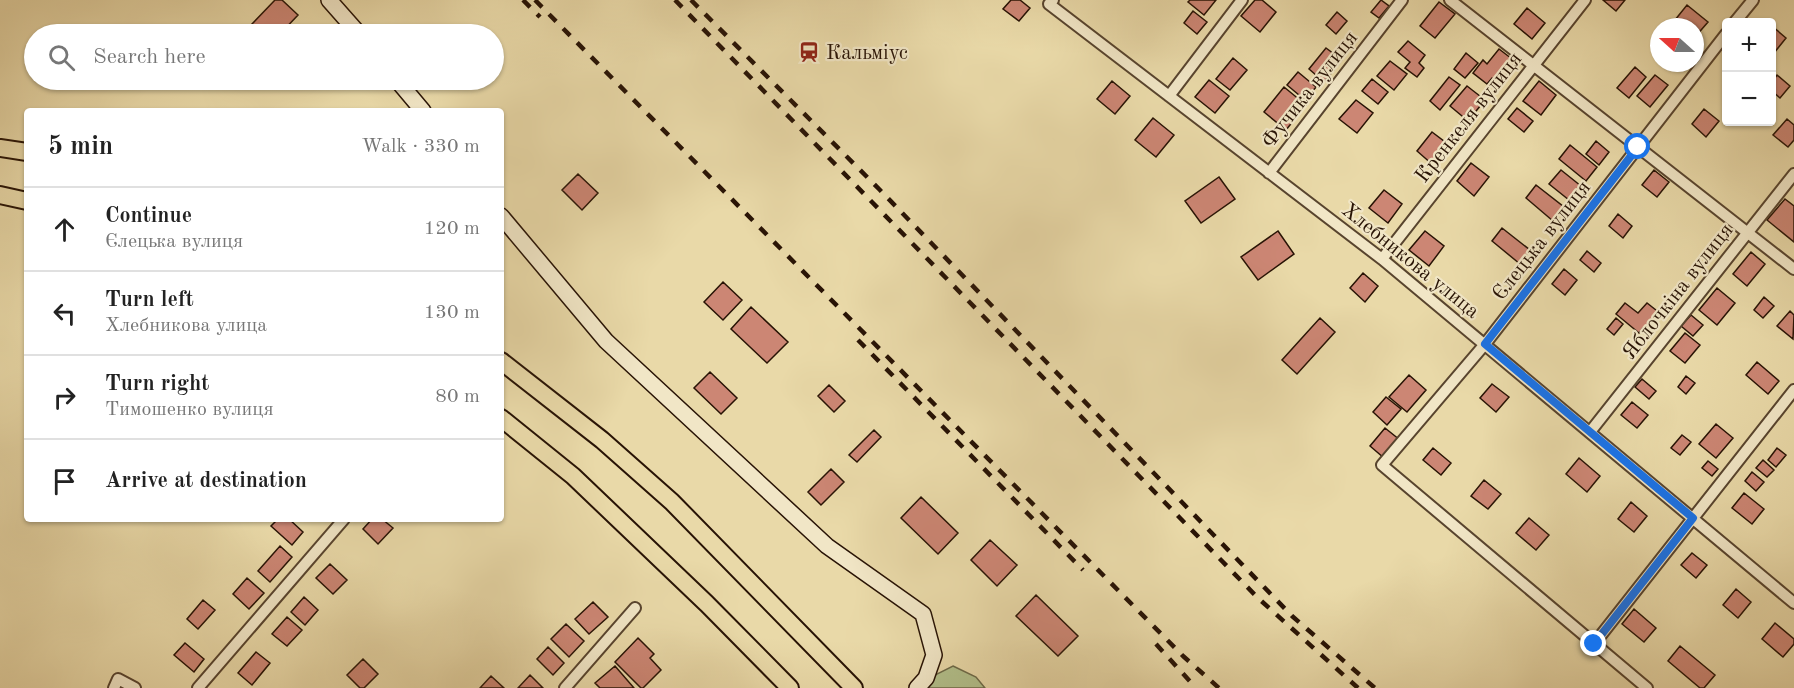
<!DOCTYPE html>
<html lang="en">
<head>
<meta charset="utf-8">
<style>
  :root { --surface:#fff; --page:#f6f6f6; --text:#222; --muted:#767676; --line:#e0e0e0 }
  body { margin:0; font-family:"Old Standard TT",serif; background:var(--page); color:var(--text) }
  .controls { position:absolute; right:18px; top:18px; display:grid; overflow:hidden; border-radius:6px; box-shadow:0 2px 4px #0004 }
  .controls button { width:54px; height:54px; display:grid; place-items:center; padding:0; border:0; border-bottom:2px solid var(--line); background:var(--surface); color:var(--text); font:30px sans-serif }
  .compass { position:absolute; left:1650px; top:18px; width:54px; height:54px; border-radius:50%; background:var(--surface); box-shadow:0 2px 4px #0004; rotate:291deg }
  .stop { position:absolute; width:18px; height:18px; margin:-14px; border:4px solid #1a73e8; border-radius:50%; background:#fff }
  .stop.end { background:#1a73e8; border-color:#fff; box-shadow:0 2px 6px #0008 }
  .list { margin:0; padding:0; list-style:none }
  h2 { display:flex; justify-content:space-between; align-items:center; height:78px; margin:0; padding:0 24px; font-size:26px }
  h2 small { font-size:20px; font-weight:400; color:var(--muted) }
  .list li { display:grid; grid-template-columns:39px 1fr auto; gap:18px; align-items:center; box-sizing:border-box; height:84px; padding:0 24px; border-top:2px solid var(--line) }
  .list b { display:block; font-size:22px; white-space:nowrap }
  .list p { margin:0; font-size:20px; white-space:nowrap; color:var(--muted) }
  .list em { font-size:20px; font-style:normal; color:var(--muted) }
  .icon { flex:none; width:33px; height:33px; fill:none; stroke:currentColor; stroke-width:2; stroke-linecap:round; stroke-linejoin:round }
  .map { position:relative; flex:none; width:1794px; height:688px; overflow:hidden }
  .search { position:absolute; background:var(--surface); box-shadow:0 2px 4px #0004; left:24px; top:24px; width:480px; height:66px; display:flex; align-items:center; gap:15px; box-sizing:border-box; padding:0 21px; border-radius:33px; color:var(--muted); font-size:22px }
  .panel { position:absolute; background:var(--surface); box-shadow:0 2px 4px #0004; left:24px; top:108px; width:480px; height:414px; border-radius:6px }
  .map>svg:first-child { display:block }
  .green { fill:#b2c08b; stroke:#6d6a48; stroke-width:1.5 }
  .building { fill:#cc8674; stroke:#281305; stroke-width:1.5 }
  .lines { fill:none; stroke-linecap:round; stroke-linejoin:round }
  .street-casing { stroke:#58442e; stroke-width:14 }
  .secondary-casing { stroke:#281305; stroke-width:18 }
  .primary-casing { stroke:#281305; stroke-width:20 }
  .street { stroke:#f1e6c6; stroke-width:10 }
  .secondary { stroke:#f1e6c6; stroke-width:15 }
  .primary { stroke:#e9d9a8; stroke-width:16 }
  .rail { stroke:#281305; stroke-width:4.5; stroke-dasharray:10 10; stroke-linecap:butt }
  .route { stroke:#1a73e8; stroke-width:8 }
  .labels { text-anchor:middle; stroke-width:4.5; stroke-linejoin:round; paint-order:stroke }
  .poi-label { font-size:21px; fill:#281305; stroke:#f1e6c6; text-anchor:start }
  .street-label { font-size:21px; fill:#281305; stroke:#f1e6c6 }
</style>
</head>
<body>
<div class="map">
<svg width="1794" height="688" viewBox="0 0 1794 688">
  <rect width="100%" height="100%" fill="#e9d9a8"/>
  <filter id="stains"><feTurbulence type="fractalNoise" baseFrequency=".00333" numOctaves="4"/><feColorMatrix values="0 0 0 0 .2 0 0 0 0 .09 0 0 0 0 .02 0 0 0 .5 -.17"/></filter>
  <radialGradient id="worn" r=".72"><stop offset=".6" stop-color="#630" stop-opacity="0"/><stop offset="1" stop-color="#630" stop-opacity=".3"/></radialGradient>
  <path class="green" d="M953,666L976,677L985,688H928L935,675Z"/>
  <path class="building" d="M275,0H282L298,15L280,34H263L252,24Z
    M1011,0H1020L1030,8L1019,21L1003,9Z
    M1190,0H1216L1204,15L1188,2Z
    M1255,0H1262L1276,12L1260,32L1241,16Z
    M1381,0L1389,6L1379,18L1371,12Z
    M1603,0H1625L1616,11Z
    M1439,2L1455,14L1435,38L1420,26Z
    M1687,5L1708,22L1695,37V27H1683L1675,20Z
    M1527,8L1545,23L1532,39L1514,24Z
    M1193,11L1207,22L1197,34L1184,23Z
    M1337,12L1347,21L1336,34L1326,25Z
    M1772,26L1786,38L1774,53L1772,52Z
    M1408,41L1425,55L1419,63L1424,68L1417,77L1405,68L1410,62L1398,52Z
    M1326,48L1342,60L1324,82L1309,69Z
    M1499,49L1516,62L1498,84L1492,78L1487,84L1473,73L1483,60L1487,64Z
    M1466,53L1478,63L1465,78L1454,69Z
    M1233,58L1247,70L1230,90L1216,79Z
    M1390,61L1407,74L1394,90L1377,76Z
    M1635,67L1646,77L1629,98L1617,88Z
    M1298,72L1316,87L1305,100L1287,85Z
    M1655,75L1668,85L1650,107L1637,96Z
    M1777,75L1790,86L1780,98L1772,91V82Z
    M1449,77L1460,85L1440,110L1430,101Z
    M1372,79L1388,92L1378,104L1362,91Z
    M1209,80L1229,96L1215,113L1195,97Z
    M1112,81L1130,96L1115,114L1097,99Z
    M1539,81L1556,95L1541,115L1523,101Z
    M1467,86L1485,100L1468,121L1450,106Z
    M1284,87L1306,105L1286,130L1264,112Z
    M1356,100L1373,113L1357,133L1339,119Z
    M1517,108L1533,121L1524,132L1508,119Z
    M1704,109L1719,121L1706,137L1692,124Z
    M1153,118L1174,135L1156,157L1135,140Z
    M1787,119L1794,125V140L1788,147L1773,135Z
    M1432,132L1449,145L1433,165L1417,151Z
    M1596,141L1609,152L1599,165L1586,154Z
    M1570,145L1597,167L1586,181L1559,159Z
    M1471,163L1489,177L1474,196L1457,181Z
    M1561,170L1581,186L1569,200L1549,184Z
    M1654,170L1669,182L1657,197L1642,185Z
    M578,174L598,193L582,210L562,190Z
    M1219,177L1235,199L1201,223L1185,201Z
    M1536,185L1564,207L1553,221L1526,198Z
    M1384,190L1402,204L1388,223L1369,208Z
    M1785,199L1794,206V242L1767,220Z
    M1618,214L1632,226L1623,238L1609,226Z
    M1502,228L1530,250L1520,264L1492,241Z
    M1278,231L1294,254L1258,280L1241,257Z
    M1425,231L1444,246L1429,266L1409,250Z
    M1587,251L1601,263L1594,272L1580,260Z
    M1751,252L1765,264L1747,286L1733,274Z
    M1564,269L1577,280L1565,295L1552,284Z
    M1363,273L1378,286L1365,302L1350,288Z
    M723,282L742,300L723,320L704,302Z
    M1717,288L1735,303L1717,325L1699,310Z
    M1764,297L1774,306L1763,318L1754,310Z
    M1625,303L1638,313L1647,303L1661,314L1647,331L1643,328L1639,333L1616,314Z
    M751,307L788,342L767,363L731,329Z
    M1790,311L1794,315L1793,339L1777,326Z
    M1691,315L1703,325L1693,336L1681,326Z
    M1320,318L1335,332L1297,374L1282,360Z
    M1616,318L1623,324L1614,335L1607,329Z
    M1685,333L1700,345L1685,363L1670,351Z
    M1757,362L1779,381L1768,394L1746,375Z
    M710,372L737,398L721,414L694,388Z
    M1409,375L1426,390L1407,412L1389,397Z
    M1686,376L1695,383L1686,394L1678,387Z
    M1642,379L1656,391L1649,399L1635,387Z
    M1492,384L1509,397L1496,412L1480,398Z
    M829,385L845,401L834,412L818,396Z
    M1386,397L1401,409L1387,425L1373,412Z
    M1632,402L1648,415L1637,428L1621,415Z
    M1716,424L1733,438L1716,458L1699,444Z
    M1385,428L1400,440L1384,458L1370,446Z
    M874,430L881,437L857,462L849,455Z
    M1682,435L1691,442L1680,455L1671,448Z
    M1433,448L1451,463L1441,475L1423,460Z
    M1777,448L1786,455L1776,467L1768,460Z
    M1579,458L1600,476L1587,492L1566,474Z
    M1763,460L1774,470L1767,477L1756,468Z
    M1708,461L1718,469L1712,476L1702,468Z
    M831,469L844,482L821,505L808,492Z
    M1752,472L1764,482L1756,491L1745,481Z
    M1484,480L1501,494L1488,509L1471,496Z
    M1744,493L1764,509L1752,524L1732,508Z
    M921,497L958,533L938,554L901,518Z
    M1631,502L1647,516L1634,532L1618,519Z
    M1529,518L1549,535L1536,550L1516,533Z
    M278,519H289L303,532L292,545L271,526Z
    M372,519H382L393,528L378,544L363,529Z
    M990,540L1017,565L997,586L971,560Z
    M280,546L292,557L270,582L258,571Z
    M1692,553L1707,565L1696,578L1681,565Z
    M330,564L347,580L333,594L316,578Z
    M247,578L264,593L249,609L233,594Z
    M1736,589L1751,602L1738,618L1723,605Z
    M1036,595L1078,636L1058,656L1016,616Z
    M304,597L318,610L305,625L291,612Z
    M203,600L215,610L198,629L187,619Z
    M593,602L608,617L589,634L575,619Z
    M1634,609L1656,628L1644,642L1622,624Z
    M287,617L302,630L287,646L272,634Z
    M1775,623L1794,639V644L1783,657L1762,639Z
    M566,624L584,641L569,657L551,639Z
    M638,638L654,654L650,658L661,670L643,688H641L615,662Z
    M185,643L204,659L194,672L174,655Z
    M1680,646L1715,675L1704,688H1700L1668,661Z
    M548,647L564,663L553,675L537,659Z
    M256,652L270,663L252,685L238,673Z
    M363,659L378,674L364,688H360L347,675Z
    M615,666L634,688H600L595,683Z
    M530,675L543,688H518Z
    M491,676L504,688H480Z"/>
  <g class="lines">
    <g class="street-casing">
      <path id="street" d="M1053,0L1049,4L1382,259L1794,603
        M1450,0L1794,269
        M1735,22L1753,0
        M1169,96L1242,0
        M1269,173L1402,0
        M1382,259L1585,0
        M1590,432L1794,174
        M1594,644L1794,390
        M114,688L118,679L135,688
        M198,688L344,519
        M565,688L635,608
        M1647,688L1382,465L1485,344L1726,34"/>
    </g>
    <g class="secondary-casing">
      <path id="secondary" d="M329,0L359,34
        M397,80L423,111
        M501,216L606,341L827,546L923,614L934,655L926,678L917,688"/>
    </g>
    <g class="primary-casing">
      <path id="primary" d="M0,148L27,152
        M0,195L27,201
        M501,361L602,440L672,502L854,688
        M501,418L573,476L707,604L790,688"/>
    </g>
    <use href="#street" class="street"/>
    <use href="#secondary" class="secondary"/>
    <use href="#primary" class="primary"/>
    <path class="rail" d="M523,0L540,17
      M535,0L1183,656L1219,688
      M675,0L1258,598L1358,688
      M691,0L879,189L1292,616L1375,688
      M858,340L1083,570
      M1156,644L1196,688"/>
  </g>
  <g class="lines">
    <path class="route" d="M1594,644L1693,518L1485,344L1638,147"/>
  </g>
  <defs>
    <g id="station-bare" transform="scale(1.62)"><path d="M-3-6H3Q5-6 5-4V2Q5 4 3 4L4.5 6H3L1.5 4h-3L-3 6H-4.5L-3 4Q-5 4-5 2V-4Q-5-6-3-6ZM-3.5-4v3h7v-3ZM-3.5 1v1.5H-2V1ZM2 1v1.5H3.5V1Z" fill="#8f2418" stroke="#f1e6c6" stroke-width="2.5" paint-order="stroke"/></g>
  </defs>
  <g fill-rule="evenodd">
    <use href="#station-bare" x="809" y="52"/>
  </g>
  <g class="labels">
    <g class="poi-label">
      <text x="826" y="59">Кальміус</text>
    </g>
    <g class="street-label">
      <text transform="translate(1309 89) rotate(-52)" y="7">Фучика вулиця</text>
      <text transform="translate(1468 117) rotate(-52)" y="7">Кренкеля вулиця</text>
      <text transform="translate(1541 240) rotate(-52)" y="7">Єлецька вулиця</text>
      <text transform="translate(1411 260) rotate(39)" y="7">Хлебникова улица</text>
      <text transform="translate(1677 291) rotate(-52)" y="7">Яблочкіна вулиця</text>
    </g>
  </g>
  <rect width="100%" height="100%" filter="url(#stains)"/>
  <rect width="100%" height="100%" fill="url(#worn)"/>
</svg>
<div class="controls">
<button>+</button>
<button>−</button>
</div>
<svg class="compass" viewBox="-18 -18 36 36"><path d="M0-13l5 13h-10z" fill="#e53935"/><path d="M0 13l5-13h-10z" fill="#767676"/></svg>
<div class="stop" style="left:1638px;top:147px"></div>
<div class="stop end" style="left:1594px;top:644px"></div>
<div class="search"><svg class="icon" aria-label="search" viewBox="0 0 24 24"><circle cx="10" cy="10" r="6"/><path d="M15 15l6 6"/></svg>Search here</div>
<section class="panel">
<h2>5 min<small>Walk · 330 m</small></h2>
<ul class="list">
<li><svg class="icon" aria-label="ahead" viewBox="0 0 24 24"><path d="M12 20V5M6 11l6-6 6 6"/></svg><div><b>Continue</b><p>Єлецька вулиця</p></div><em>120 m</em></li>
<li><svg class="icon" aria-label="left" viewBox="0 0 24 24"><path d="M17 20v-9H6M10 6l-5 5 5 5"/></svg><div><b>Turn left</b><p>Хлебникова улица</p></div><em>130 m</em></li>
<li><svg class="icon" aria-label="right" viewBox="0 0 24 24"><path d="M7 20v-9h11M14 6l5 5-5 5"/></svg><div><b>Turn right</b><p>Тимошенко вулиця</p></div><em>80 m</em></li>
<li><svg class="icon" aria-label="arrive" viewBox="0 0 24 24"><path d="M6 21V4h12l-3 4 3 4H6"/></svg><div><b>Arrive at destination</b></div></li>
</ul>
</section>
</div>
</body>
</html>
